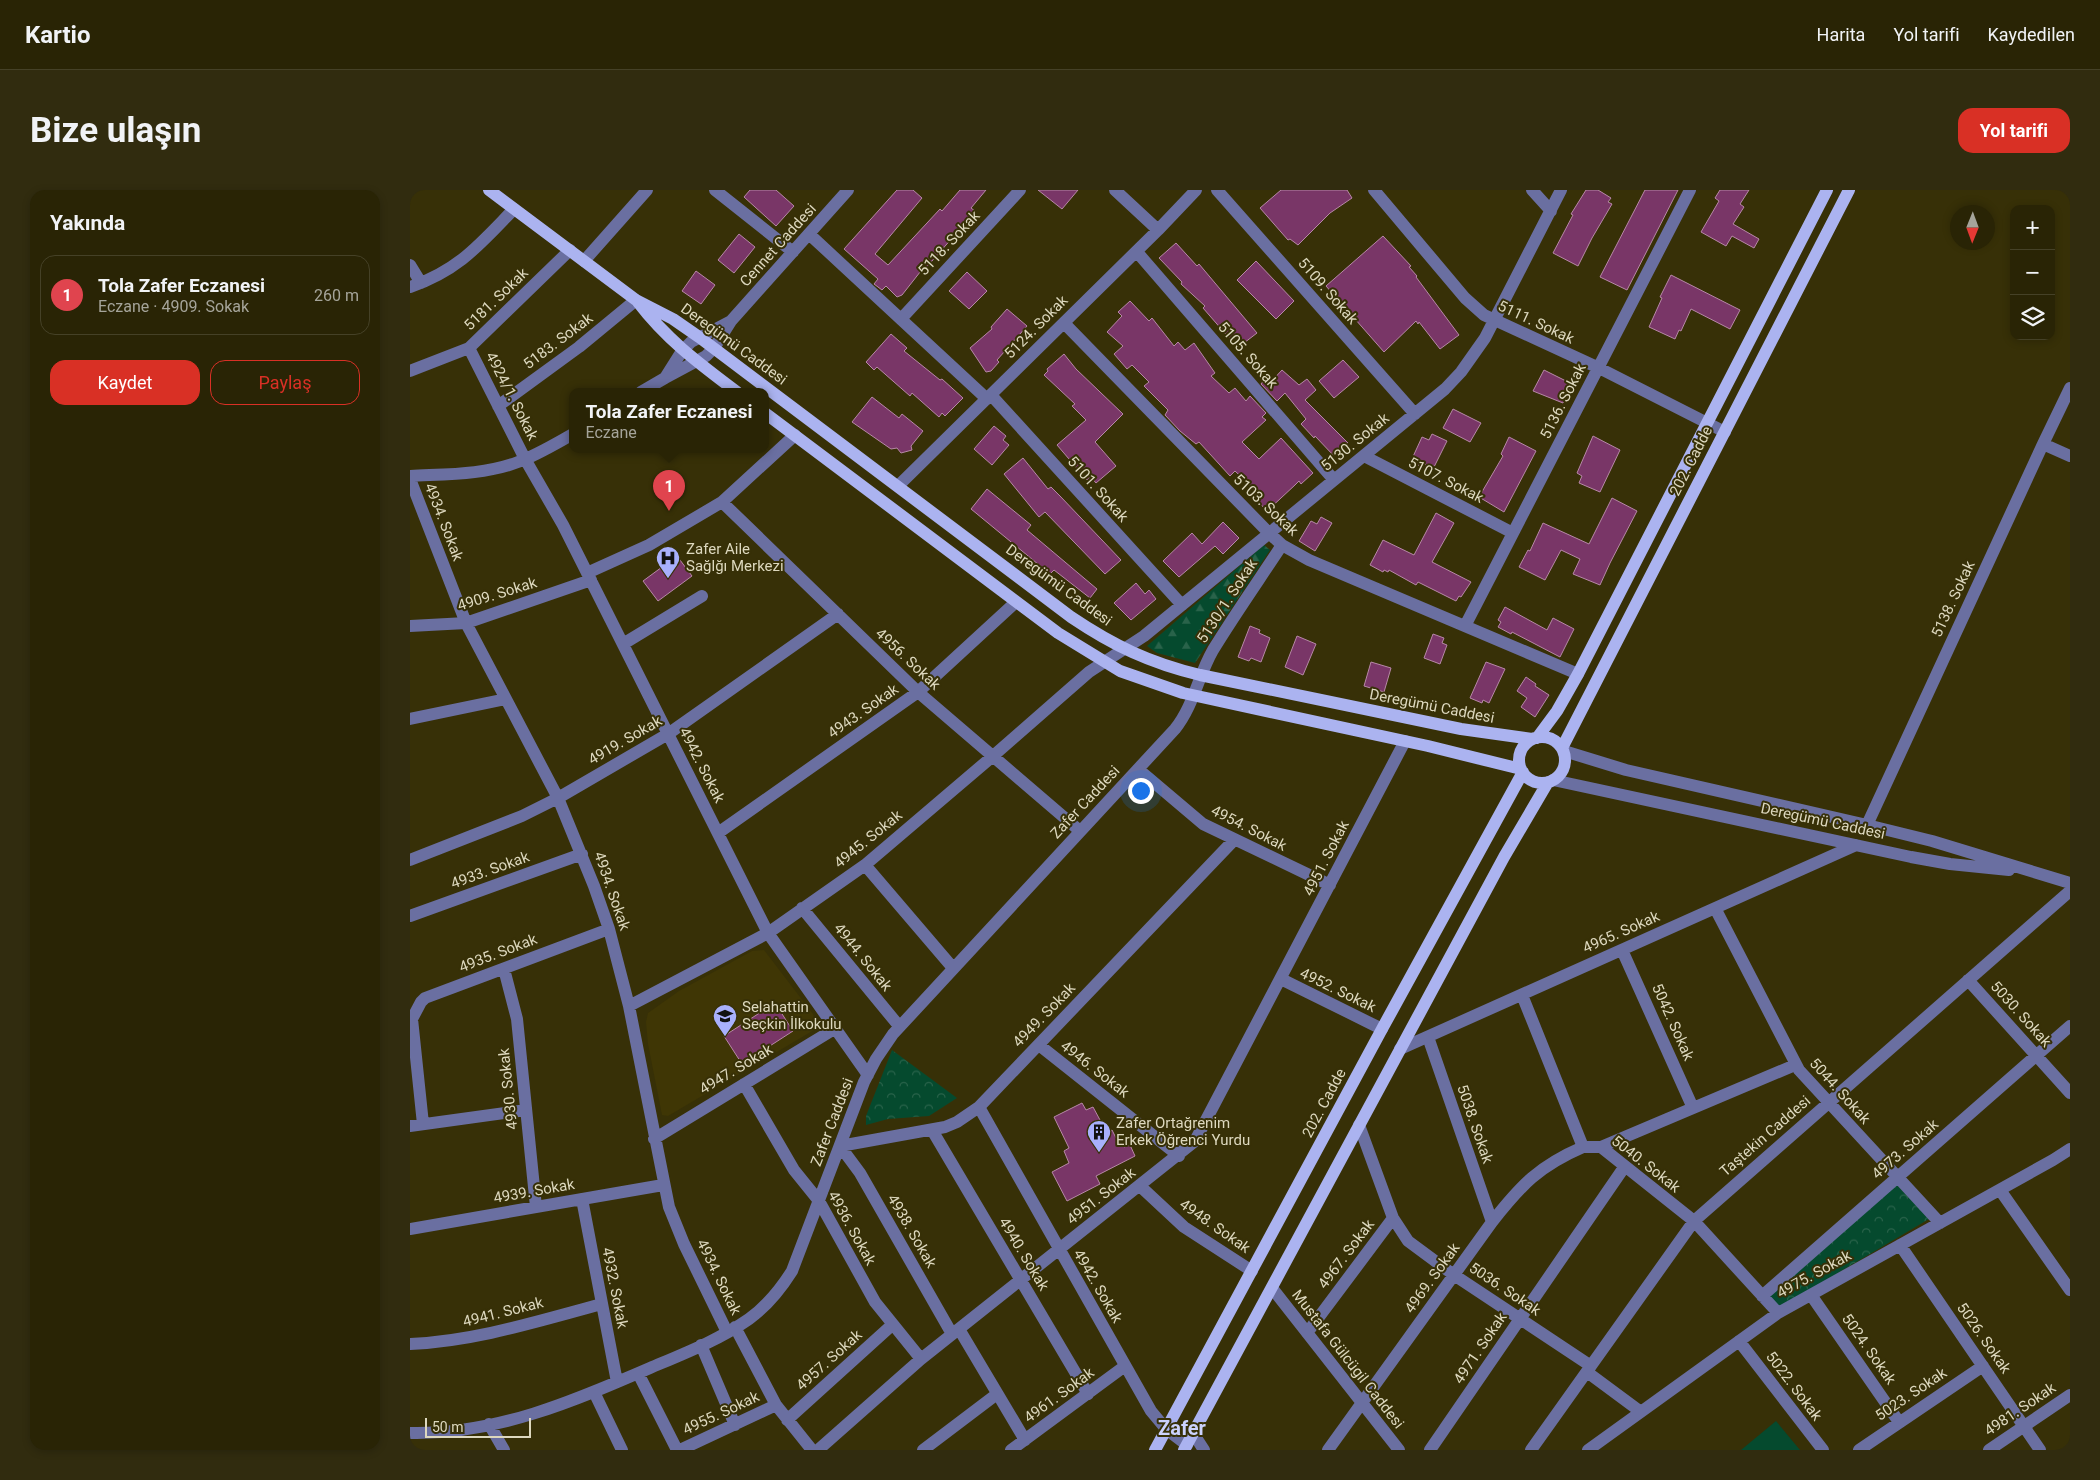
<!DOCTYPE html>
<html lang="tr">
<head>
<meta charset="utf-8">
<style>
  :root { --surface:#292405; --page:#312c0f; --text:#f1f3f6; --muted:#a5a49a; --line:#454127; --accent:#d93025 }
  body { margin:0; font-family:Roboto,sans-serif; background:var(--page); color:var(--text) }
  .controls { position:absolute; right:15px; top:15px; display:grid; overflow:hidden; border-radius:10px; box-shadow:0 2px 8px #0003 }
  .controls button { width:45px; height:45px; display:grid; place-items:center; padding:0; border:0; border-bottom:1px solid var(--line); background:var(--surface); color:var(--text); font:25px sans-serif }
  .compass { position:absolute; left:1540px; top:15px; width:45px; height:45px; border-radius:50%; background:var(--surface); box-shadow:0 2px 8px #0003; rotate:181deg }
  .scale { position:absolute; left:15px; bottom:12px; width:106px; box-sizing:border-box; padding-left:5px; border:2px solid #ddd8be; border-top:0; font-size:14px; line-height:18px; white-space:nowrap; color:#ddd8be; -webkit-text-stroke:4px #373007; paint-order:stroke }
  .you { position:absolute; left:730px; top:600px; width:18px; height:18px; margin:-12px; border:4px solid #fff; border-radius:50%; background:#1a73e8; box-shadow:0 0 0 8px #1a73e833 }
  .badge { display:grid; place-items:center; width:32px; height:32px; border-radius:50%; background:var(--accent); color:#fff; font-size:16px; font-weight:700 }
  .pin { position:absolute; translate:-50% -41px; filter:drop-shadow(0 1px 2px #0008) }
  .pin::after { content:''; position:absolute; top:26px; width:18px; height:15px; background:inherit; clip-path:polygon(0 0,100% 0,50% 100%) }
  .popup { position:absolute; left:159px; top:198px; width:200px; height:65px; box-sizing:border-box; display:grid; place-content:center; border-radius:10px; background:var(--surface); filter:drop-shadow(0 1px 4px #0005); font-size:16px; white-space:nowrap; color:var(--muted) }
  .popup b { font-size:19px; color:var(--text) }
  .popup::after { content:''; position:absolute; left:50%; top:100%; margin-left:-10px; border:10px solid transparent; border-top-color:var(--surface) }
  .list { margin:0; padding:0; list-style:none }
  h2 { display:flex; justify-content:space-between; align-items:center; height:65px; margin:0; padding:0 20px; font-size:21px }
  h2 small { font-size:16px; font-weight:400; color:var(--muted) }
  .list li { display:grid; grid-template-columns:32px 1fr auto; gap:15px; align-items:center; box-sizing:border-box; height:80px; margin:0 10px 10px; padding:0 10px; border:1px solid var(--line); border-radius:15px }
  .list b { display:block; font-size:19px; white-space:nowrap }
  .list p { margin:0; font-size:16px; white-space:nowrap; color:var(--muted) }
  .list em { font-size:16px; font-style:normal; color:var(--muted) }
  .actions { display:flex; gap:10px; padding:15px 20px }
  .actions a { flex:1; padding:11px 0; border:1px solid var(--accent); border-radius:15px; text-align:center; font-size:18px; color:var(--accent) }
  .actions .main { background:var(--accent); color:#fff }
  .icon { flex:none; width:28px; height:28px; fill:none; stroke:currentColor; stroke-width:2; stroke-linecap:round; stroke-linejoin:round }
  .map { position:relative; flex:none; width:1660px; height:1260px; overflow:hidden; border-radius:15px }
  header { display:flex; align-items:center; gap:30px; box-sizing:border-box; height:70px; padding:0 25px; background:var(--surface); border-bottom:1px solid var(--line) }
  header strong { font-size:24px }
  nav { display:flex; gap:28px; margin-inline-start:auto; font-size:18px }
  .intro { display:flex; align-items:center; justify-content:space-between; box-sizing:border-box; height:120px; padding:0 30px }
  h1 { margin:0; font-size:35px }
  .button { padding:12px 22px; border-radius:15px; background:var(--accent); color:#fff; font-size:18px; font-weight:700 }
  main { display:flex; gap:30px; padding:0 30px }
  aside { flex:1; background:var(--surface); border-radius:15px; box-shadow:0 2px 8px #0003 }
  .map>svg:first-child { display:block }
  .built { fill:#3f3605 }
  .forest { fill:url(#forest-firs) }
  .park { fill:url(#park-crowns) }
  .pitch { fill:#054a2e }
  .building { fill:#793667; stroke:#b788a7 }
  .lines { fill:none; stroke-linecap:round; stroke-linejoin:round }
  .minor { stroke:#6a6fa1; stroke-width:12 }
  .major { stroke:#abb3f0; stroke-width:12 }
  .labels { text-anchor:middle; stroke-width:4; stroke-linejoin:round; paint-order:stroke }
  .street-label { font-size:15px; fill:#ddd8be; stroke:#373007 }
  .poi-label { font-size:15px; fill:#ddd8be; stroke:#373007; text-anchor:start }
  .district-label { font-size:20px; font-weight:bold; fill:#ccd2fd; stroke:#373007 }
</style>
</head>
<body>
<header>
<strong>Kartio</strong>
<nav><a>Harita</a><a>Yol tarifi</a><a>Kaydedilen</a></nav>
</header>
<div class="intro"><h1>Bize ulaşın</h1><a class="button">Yol tarifi</a></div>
<main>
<aside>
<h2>Yakında<small></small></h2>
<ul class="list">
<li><span class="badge" style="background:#e0444e">1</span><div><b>Tola Zafer Eczanesi</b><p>Eczane · 4909. Sokak</p></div><em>260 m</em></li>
</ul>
<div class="actions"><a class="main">Kaydet</a><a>Paylaş</a></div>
</aside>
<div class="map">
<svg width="1660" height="1260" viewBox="0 0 1660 1260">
  <defs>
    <pattern id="forest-firs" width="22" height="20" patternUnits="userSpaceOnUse" patternTransform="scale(1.25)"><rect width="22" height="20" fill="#054a2e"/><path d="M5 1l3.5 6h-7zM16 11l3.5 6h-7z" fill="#29634a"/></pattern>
    <pattern id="park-crowns" width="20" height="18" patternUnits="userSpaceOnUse" patternTransform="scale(1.25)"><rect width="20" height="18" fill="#054a2e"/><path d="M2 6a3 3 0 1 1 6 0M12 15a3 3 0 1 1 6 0" fill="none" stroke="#29634a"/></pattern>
  </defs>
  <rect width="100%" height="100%" fill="#373007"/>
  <path class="built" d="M354,760L403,824L406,832L404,840L258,926L252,925L238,854L236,832L238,823L269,801L342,761Z"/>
  <path class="forest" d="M854,355L860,360L785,473L747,463L737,456Z"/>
  <path class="park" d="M482,860L547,908L519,926L478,929L456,935V926Z
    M1486,994L1519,1029L1367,1119L1358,1107Z"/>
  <path class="pitch" d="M1366,1231L1390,1260H1331Z"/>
  <path class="building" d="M340,0H366L384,16L366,36L334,7Z
    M487,0H503L512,8L465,64L478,75L530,19L532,21L550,0H576L561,18L565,21L550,39L515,79L514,77L492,105L487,107L476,96L472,100L464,94L468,89L434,59Z
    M628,0H668L652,19Z
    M871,0H937L942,8L920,23L888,55L880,49L878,50L850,18Z
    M1176,0H1188L1201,8L1198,12L1202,14L1182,48L1168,76L1143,63L1163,25L1161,24Z
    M1235,0H1268L1217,100L1190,87Z
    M1310,0H1339L1330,14L1334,17L1323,34L1349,49L1344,58L1322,46L1316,56L1291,42L1309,11L1305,8Z
    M329,44L345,57L324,83L308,70Z
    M973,46L1001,76L999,77L1007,86L1006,87L1049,145L1030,159L1009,132L1008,134L1006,131L974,162L916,96Z
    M766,53L787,76L789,74L847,143L834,153L833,152L828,156L822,148L820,149L793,118L795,116L771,94L772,92L749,68Z
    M846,71L884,111L866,129L827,90Z
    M286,81L305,95L291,114L272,101Z
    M557,82L577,101L559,119L539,101Z
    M1261,85L1330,120L1320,139L1281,119L1271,141L1269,140L1265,149L1239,137L1252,108L1250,107Z
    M720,111L739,131L742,128L764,156L768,152L775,160L784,153L805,183L801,186L819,203L825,198L836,211L840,206L856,223L852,227L856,230L832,252L849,269L871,248L903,283L891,294L889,291L885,295L857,321L841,304L845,300L825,281L820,286L789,252L786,254L770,241L755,225L758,220L734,196L739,192L722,175L717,179L704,164L713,156L697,142L712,126L708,122Z
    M597,119L617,136L587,170L589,172L581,181L576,182L560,158L582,139L581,137Z
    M481,144L497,158L494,161L530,190L532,189L553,208L535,226L532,223L529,227L502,203L500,206L467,177L464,180L456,172Z
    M654,164L666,179L713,224L685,252L706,276L686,293L681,287L677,290L647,255L676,230L662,216L665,214L634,185L638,181L637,179Z
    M933,170L949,187L924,208L909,191Z
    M872,180L889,195L897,189L906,200L895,210L938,253L924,266L905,246L904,248L891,234L896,229L875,203L867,211L851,194L855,189L859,194Z
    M1134,180L1162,194L1153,213L1123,201Z
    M462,207L489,228L492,224L513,241L501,256L502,260L491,263L487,258L481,259L442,232Z
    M1043,219L1071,233L1060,252L1033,238Z
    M584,236L596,246L593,250L599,255L582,275L564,259Z
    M1022,244L1037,251L1023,279L1012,273L1010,276L1001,271L1012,247L1019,250Z
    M1183,246L1210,260L1190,302L1169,293L1172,286L1167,283Z
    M1099,247L1126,261L1094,322L1069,307L1093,266L1091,264Z
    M613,268L638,299L641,297L650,306L711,370L695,384L635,322L629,327L594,284Z
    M577,299L621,335L617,340L687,399L680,408L644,380L640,384L561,319Z
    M1202,308L1227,321L1200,373L1190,395L1163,384L1170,369L1151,360L1135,390L1109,377L1118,360L1120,361L1133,333L1179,354Z
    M1026,323L1044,333L1022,372L1061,392L1051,407L1049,406L1046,411L1008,392L1006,395L979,380L978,382L974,380L973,382L960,375L973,350L1004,365Z
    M911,327L922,333L905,361L889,351L901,331L907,334Z
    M813,332L829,348L813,364L805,356L769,387L753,371L782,343L792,354Z
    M267,366L282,386L248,411L233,391Z
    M726,393L735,404L739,400L746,409L721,430L704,413Z
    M1095,417L1137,440L1143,428L1164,439L1150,467L1102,442L1101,444L1088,437L1091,432L1088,430Z
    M840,436L850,440L849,443L860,448L851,472L841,468L839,471L828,467Z
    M1023,444L1034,448L1032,453L1037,455L1030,474L1014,468Z
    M887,446L906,454L893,485L875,477Z
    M961,472L981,478L974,502L954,496Z
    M1076,472L1095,479L1079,513L1073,510L1072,513L1060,508Z
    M1116,487L1126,494L1125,496L1139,505L1125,527L1111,517L1117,508L1107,501Z
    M365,813L383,841L332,874L314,846Z
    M672,913L676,920L683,917L697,943L702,940L706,948L709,947L714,957L720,955L725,966L686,986L690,994L657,1011L642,982L659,973L654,961L659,958L644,927Z"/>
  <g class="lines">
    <path class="minor" d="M305,0L383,62
      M705,0L748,40
      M807,0L1005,224
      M964,0L1055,108L1074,125L1189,178L1315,242
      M1122,0L1141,21
      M399,44L577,209
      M727,62L924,290
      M174,71L237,0
      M0,75L11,93
      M0,97C49,80 69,55 104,19
      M491,129L610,0
      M321,131L304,158L296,166L255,188L272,161L281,152Z
      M321,131L438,0
      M654,133L859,343L872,355L899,370L1168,484
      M59,158L115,269L153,335L358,743L458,885
      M0,181L59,158L160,60
      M231,202L255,188
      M581,205L772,415
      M88,216L169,157L226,110
      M1633,254L1660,266
      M954,266L1103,343
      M0,286C35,284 74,285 108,272C127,265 145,254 163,244
      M0,289L56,433L148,608L184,696L199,739L219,816L259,1017L274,1054L317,1142
      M488,296L748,40L786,0
      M312,312L508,502L670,641
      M177,383L239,355L312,312L385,245
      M0,436L56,433L181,390
      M1055,436L1280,0
      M213,454L292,406
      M0,529L96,509
      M1154,561L1216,580L1457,635L1522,651L1660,693
      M728,579L793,634L920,695
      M1143,590L1501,667L1540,674L1599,680
      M1457,635L1633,254L1660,198
      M308,643L508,502L606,412
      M0,670L112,626L148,608L258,544L428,424
      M455,675L543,778
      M392,718L489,836
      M1305,718L1389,880L1530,1033
      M0,726L172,664
      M1212,760L1283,918
      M94,779L107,829L126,1017
      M871,789L972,839
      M1558,790L1660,903
      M1112,805L1173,957H1191L1284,1031L1368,1123
      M219,816L358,743L455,675L583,566L679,482L734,446L1035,199L1051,182L1075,148L1151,0
      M2,829L13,934
      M0,830L2,829L11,812L15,808L199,739
      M1018,847L1082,1032
      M629,855L769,966
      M990,859L1446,655
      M334,894L384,980L409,1011L465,1112L511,1169
      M569,917L741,1221L756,1239L777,1255
      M949,935L983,1028L998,1051L1044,1085L1181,1176
      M0,936L116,920
      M522,940L678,1204
      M244,949L426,838
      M1191,957L1385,875
      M730,996L774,1037L842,1081
      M1590,1000L1660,1100
      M172,1009L207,1192
      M0,1039L253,995
      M1490,1055L1630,1260
      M862,1098L989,1260
      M1401,1105L1489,1232
      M1352,1106L1660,836
      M325,1137L366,1215L402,1260
      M549,1139L615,1250
      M897,1143L983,1028
      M542,1144L450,983L430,956L535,937L547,932L569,917L824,650
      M1329,1151L1413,1260
      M0,1154C66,1151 128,1131 192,1114
      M291,1155L325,1235
      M1177,1182L1231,1222
      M228,1183L267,1260
      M184,1202L212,1260
      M377,1230L482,1135
      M79,1234L94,1260
      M0,1243C85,1245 164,1211 240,1178C273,1164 309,1150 339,1129C357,1116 370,1100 382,1081L454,892L466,869L483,844L765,539C784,515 788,486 803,460C825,424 849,390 872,355
      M783,1243L794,1260
      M270,1260L366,1215
      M408,1260L511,1169L785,951L995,551
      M513,1260L587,1204
      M601,1260L715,1176
      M918,1260L1082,1032C1111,995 1129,976 1173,957
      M1020,1260L1215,976
      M1121,1260L1284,1031L1660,701
      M1178,1260L1368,1123L1643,970L1660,959
      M1449,1260L1573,1176
      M1579,1260L1660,1205"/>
    <path class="major" d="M79,0L226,110L263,129L289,147L661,427C704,456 740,473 790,485L1051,539L1122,549
      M228,112C257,150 290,174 327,202
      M355,223L648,443L710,481L773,503L1018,556L1111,579
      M1109 570a23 23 0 1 1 46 0a23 23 0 1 1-46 0Z
      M1127,548L1147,521L1168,484L1417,0
      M1152,558L1439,0
      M745,1260L972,839L1113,582
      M774,1260L1094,667L1138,592"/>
  </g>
  <defs>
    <g id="hospital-pin" transform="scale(1.25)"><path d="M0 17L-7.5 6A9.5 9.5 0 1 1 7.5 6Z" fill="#a8b0fc" stroke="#373007"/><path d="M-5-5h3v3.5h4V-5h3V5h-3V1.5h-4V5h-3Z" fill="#111"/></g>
    <g id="school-pin" transform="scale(1.25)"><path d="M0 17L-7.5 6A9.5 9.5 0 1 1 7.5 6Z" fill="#a8b0fc" stroke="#373007"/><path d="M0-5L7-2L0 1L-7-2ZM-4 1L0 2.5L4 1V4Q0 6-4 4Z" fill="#111"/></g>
    <g id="building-pin" transform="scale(1.25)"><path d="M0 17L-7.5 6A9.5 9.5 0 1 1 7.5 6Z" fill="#a8b0fc" stroke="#373007"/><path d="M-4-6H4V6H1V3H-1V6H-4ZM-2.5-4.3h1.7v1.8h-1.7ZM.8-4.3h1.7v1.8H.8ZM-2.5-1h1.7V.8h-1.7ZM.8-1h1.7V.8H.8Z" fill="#111"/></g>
  </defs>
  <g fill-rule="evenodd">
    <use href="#hospital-pin" x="258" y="368"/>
    <use href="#school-pin" x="315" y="826"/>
    <use href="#building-pin" x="689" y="942"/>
  </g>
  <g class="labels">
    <g class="street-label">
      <text transform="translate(539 53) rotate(-47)" y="5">5118. Sokak</text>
      <text transform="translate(368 55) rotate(-48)" y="5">Cennet Caddesi</text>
      <text transform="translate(918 101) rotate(49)" y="5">5109. Sokak</text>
      <text transform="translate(86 109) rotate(-44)" y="5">5181. Sokak</text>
      <text transform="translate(1126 132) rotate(25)" y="5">5111. Sokak</text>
      <text transform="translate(626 137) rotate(-45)" y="5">5124. Sokak</text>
      <text transform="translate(148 151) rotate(-37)" y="5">5183. Sokak</text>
      <text transform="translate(324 154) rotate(36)" y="5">Deregümü Caddesi</text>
      <text transform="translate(838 165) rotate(49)" y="5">5105. Sokak</text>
      <text transform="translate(102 206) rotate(63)" y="5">4924/1. Sokak</text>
      <text transform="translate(1153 211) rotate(-63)" y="5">5136. Sokak</text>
      <text transform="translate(945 252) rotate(-39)" y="5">5130. Sokak</text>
      <text transform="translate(1281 271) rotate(-63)" y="5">202. Cadde</text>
      <text transform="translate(1036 290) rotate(27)" y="5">5107. Sokak</text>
      <text transform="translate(688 299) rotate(48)" y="5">5101. Sokak</text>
      <text transform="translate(856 315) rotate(43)" y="5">5103. Sokak</text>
      <text transform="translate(34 332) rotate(69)" y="5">4934. Sokak</text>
      <text transform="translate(649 395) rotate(36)" y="5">Deregümü Caddesi</text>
      <text transform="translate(87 404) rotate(-17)" y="5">4909. Sokak</text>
      <text transform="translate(1543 409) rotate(-65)" y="5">5138. Sokak</text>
      <text transform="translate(817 411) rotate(-57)" y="5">5130/1. Sokak</text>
      <text transform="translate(498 469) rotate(43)" y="5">4956. Sokak</text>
      <text transform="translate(1022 516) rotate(11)" y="5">Deregümü Caddesi</text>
      <text transform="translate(453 521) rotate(-35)" y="5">4943. Sokak</text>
      <text transform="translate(215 550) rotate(-30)" y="5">4919. Sokak</text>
      <text transform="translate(292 575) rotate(63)" y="5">4942. Sokak</text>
      <text transform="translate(675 612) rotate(-47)" y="5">Zafer Caddesi</text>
      <text transform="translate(1413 631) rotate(12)" y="5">Deregümü Caddesi</text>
      <text transform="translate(839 638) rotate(27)" y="5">4954. Sokak</text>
      <text transform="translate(458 649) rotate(-39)" y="5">4945. Sokak</text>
      <text transform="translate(916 668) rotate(-63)" y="5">4951. Sokak</text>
      <text transform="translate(80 680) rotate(-20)" y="5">4933. Sokak</text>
      <text transform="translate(202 701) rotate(71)" y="5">4934. Sokak</text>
      <text transform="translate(1211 742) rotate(-24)" y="5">4965. Sokak</text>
      <text transform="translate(88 763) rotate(-21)" y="5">4935. Sokak</text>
      <text transform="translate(453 767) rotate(51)" y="5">4944. Sokak</text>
      <text transform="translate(928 800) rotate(26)" y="5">4952. Sokak</text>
      <text transform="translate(1611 824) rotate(48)" y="5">5030. Sokak</text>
      <text transform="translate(634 825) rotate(-46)" y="5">4949. Sokak</text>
      <text transform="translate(1263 832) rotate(66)" y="5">5042. Sokak</text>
      <text transform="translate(326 879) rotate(-31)" y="5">4947. Sokak</text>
      <text transform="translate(685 879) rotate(38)" y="5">4946. Sokak</text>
      <text transform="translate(98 899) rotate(-96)" y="5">4930. Sokak</text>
      <text transform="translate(1430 901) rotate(48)" y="5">5044. Sokak</text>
      <text transform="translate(914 913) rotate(-62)" y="5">202. Cadde</text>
      <text transform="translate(422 932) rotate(-69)" y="5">Zafer Caddesi</text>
      <text transform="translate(1065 934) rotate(71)" y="5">5038. Sokak</text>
      <text transform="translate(1355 946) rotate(-41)" y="5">Taştekin Caddesi</text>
      <text transform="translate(1495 959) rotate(-41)" y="5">4973. Sokak</text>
      <text transform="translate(1236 974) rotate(38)" y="5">5040. Sokak</text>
      <text transform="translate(124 1001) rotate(-10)" y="5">4939. Sokak</text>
      <text transform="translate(691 1006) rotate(-38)" y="5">4951. Sokak</text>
      <text transform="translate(805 1036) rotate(35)" y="5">4948. Sokak</text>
      <text transform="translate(442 1038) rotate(61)" y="5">4936. Sokak</text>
      <text transform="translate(502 1041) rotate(60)" y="5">4938. Sokak</text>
      <text transform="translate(614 1064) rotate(59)" y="5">4940. Sokak</text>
      <text transform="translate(936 1064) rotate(-53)" y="5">4967. Sokak</text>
      <text transform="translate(1404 1084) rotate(-29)" y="5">4975. Sokak</text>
      <text transform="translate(309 1087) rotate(64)" y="5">4934. Sokak</text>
      <text transform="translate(1022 1088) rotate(-54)" y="5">4969. Sokak</text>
      <text transform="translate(688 1096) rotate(60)" y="5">4942. Sokak</text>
      <text transform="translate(205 1098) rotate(79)" y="5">4932. Sokak</text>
      <text transform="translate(1095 1099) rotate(34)" y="5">5036. Sokak</text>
      <text transform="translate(93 1122) rotate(-14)" y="5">4941. Sokak</text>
      <text transform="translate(1574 1148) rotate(55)" y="5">5026. Sokak</text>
      <text transform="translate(1070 1158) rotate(-56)" y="5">4971. Sokak</text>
      <text transform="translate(1459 1159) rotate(55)" y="5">5024. Sokak</text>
      <text transform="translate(938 1169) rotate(52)" y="5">Mustafa Gülcügil Caddesi</text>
      <text transform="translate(419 1170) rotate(-42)" y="5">4957. Sokak</text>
      <text transform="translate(1384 1196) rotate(53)" y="5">5022. Sokak</text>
      <text transform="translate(1501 1204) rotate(-34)" y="5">5023. Sokak</text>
      <text transform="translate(649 1205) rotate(-36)" y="5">4961. Sokak</text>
      <text transform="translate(1610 1219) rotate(-34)" y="5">4981. Sokak</text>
      <text transform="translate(311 1223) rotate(-25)" y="5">4955. Sokak</text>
    </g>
    <g class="poi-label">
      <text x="276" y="364">Zafer Aile<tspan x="276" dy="17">Sağlğı Merkezi</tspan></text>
      <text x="332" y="822">Selahattin<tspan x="332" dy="17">Seçkin İlkokulu</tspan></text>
      <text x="706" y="938">Zafer Ortağrenim<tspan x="706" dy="17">Erkek Öğrenci Yurdu</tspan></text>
    </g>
    <g class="district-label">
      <text x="772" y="1245">Zafer</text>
    </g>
  </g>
</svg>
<div class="controls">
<button>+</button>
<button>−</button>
<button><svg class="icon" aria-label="layers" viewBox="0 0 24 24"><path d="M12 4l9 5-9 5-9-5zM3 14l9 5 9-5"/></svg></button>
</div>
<svg class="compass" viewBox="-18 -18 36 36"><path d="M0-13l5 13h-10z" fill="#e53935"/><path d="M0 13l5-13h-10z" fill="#a5a49a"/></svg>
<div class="scale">50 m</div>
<div class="you"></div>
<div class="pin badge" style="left:259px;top:321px;background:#e0444e">1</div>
<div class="popup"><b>Tola Zafer Eczanesi</b>Eczane</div>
</div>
</main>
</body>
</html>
